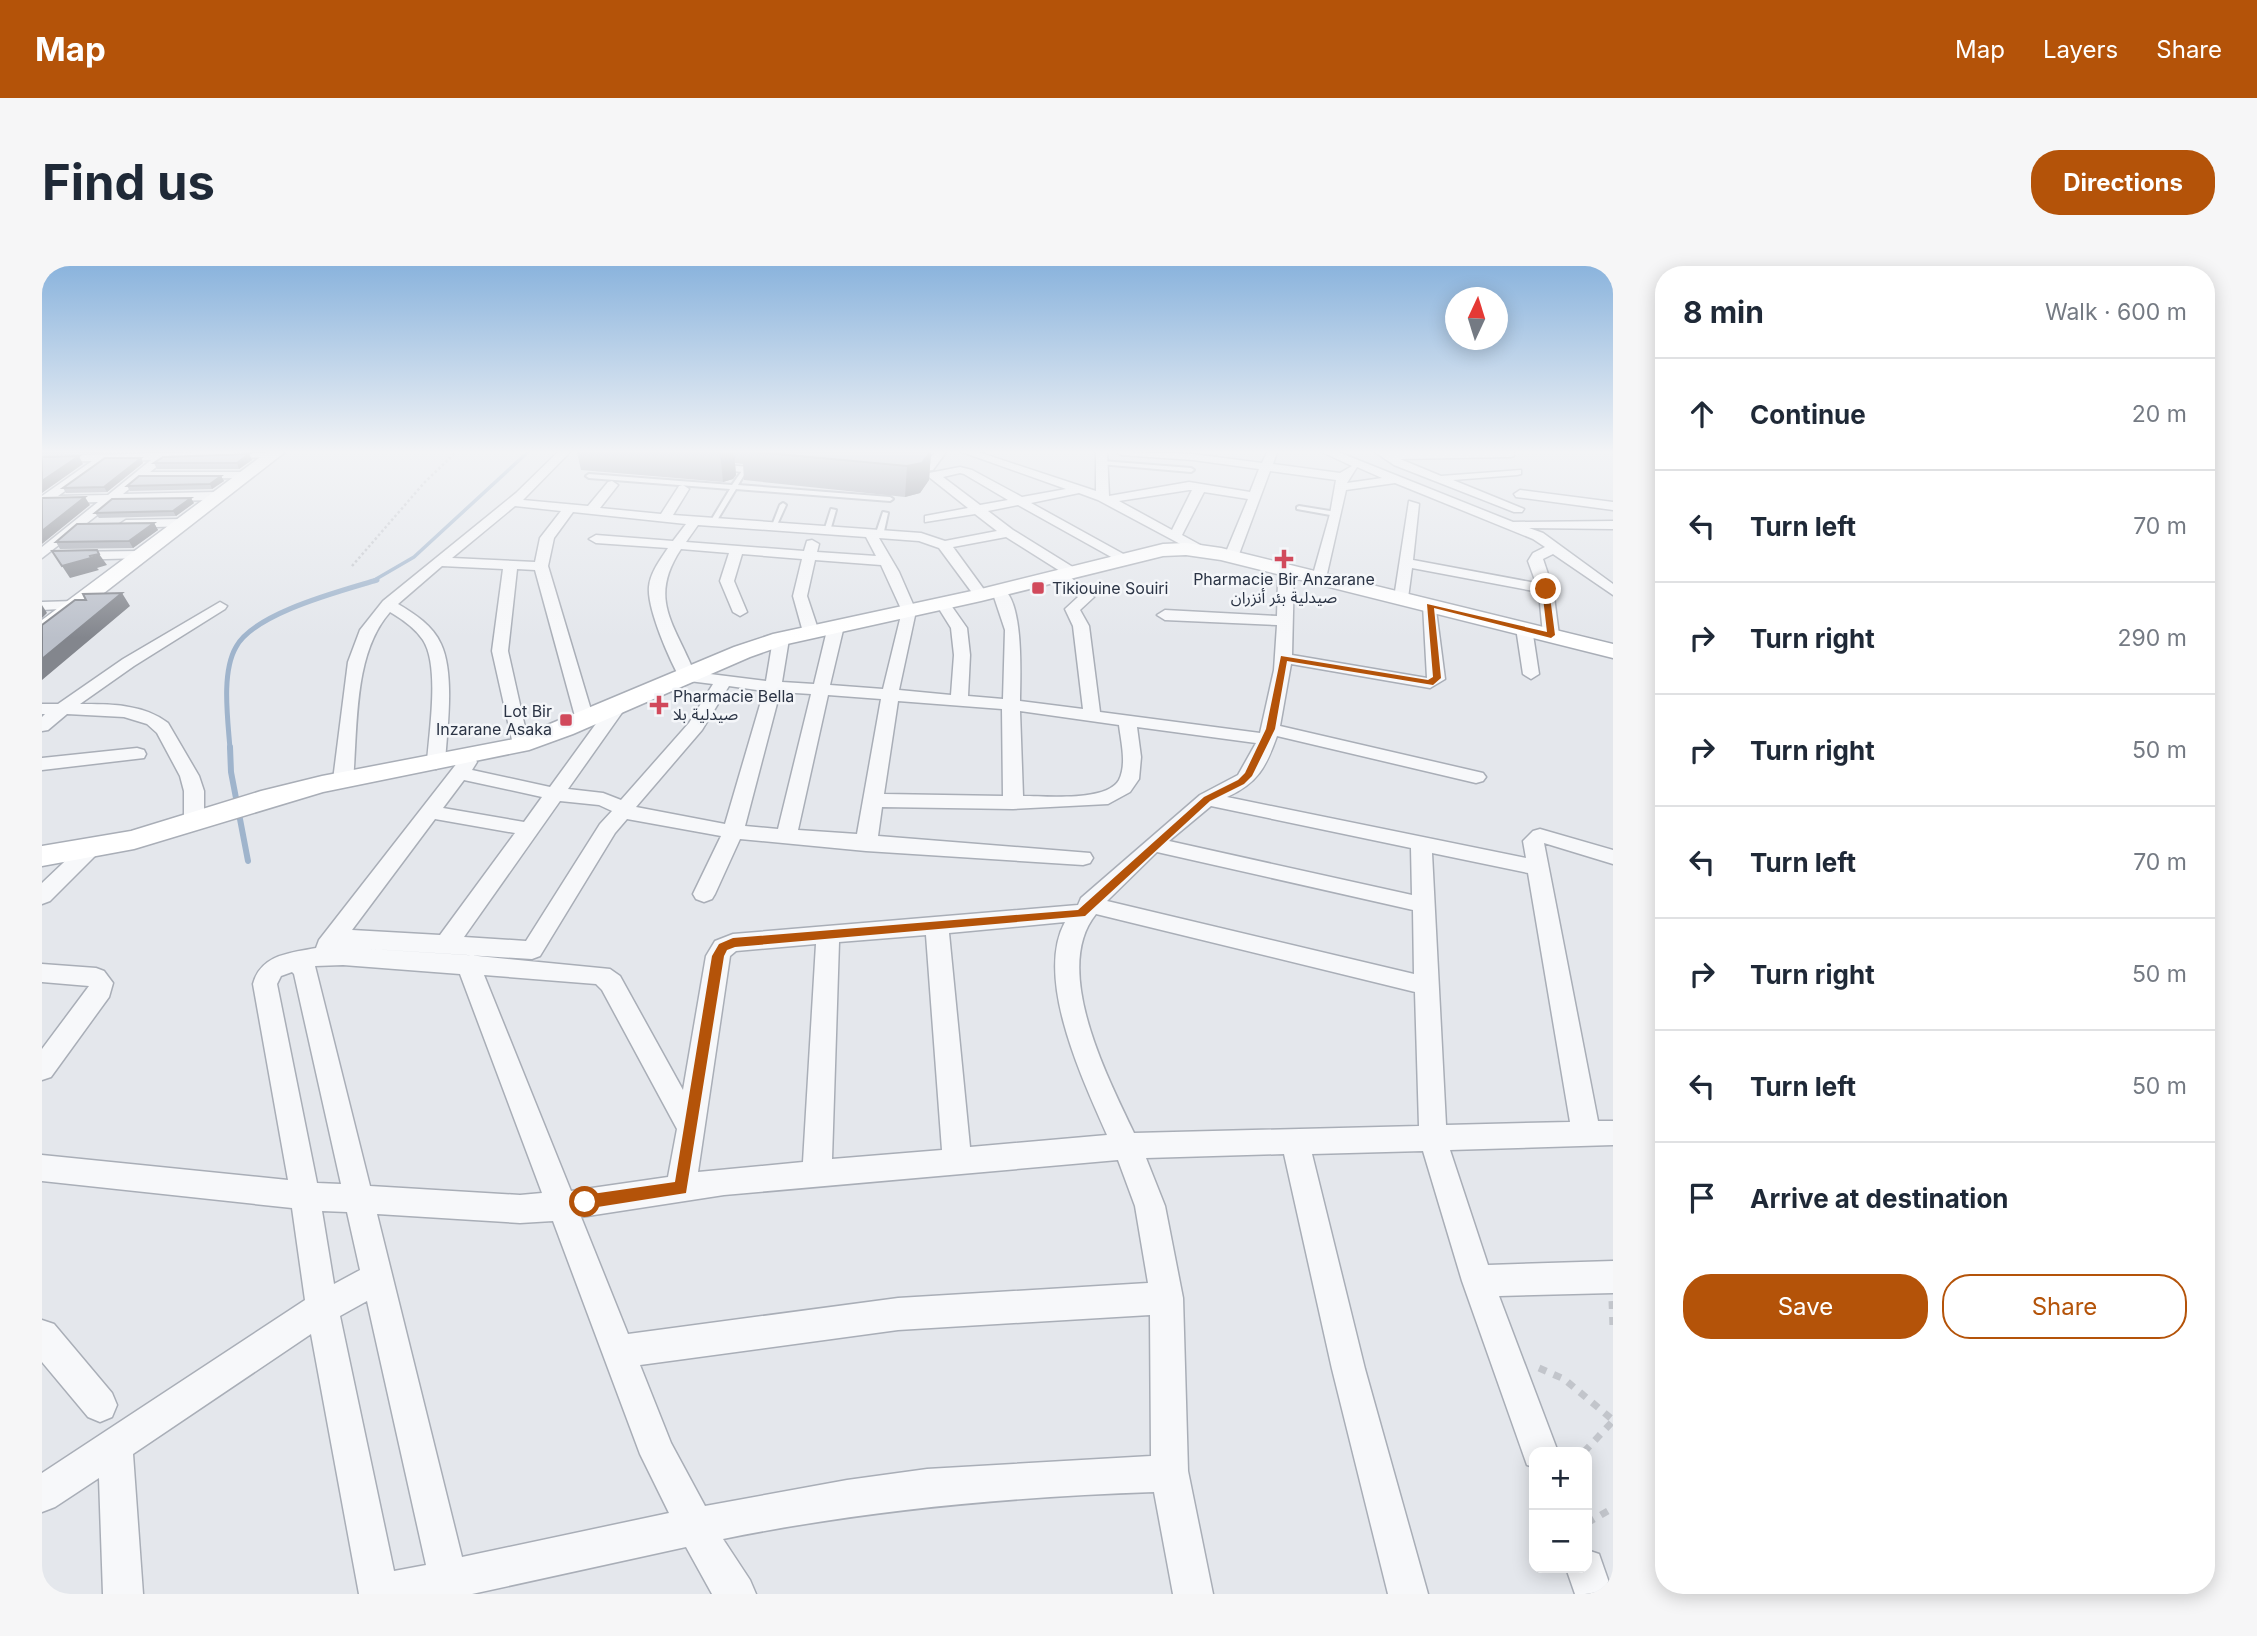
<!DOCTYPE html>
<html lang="en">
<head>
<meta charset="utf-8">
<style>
  :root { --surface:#fff; --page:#f6f6f7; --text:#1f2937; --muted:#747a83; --line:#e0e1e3; --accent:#b45309 }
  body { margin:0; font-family:Inter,"Noto Sans Arabic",sans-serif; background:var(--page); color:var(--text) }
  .controls { position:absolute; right:21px; bottom:21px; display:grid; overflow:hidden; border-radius:14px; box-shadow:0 4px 18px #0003 }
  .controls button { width:63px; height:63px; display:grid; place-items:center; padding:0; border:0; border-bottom:2px solid var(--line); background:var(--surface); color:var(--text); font:35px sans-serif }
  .compass { position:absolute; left:1403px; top:21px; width:63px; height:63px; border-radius:50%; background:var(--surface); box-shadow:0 4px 18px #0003; rotate:4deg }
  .stop { position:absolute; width:21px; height:21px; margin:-16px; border:5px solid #b45309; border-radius:50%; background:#fff }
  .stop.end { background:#b45309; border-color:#fff; box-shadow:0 2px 7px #0008 }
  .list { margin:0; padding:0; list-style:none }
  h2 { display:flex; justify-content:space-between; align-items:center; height:91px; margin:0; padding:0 28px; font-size:30px }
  h2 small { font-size:23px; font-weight:400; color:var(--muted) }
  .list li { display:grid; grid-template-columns:46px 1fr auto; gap:21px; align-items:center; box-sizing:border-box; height:112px; padding:0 28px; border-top:2px solid var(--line) }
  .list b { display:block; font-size:26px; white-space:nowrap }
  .list em { font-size:23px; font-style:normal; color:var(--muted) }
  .actions { display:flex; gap:14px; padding:21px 28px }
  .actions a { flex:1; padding:16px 0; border:2px solid var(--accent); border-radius:28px; text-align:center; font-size:24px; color:var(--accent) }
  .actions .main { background:var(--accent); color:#fff }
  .icon { flex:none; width:38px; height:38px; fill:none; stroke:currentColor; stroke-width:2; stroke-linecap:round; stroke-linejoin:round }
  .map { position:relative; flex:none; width:1571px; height:1328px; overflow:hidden; border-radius:28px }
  header { display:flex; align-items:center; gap:42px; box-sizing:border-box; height:98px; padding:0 35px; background:var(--accent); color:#fff }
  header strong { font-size:33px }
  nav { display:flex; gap:38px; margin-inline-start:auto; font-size:24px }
  .intro { display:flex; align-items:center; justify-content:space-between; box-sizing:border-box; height:168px; padding:0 42px }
  h1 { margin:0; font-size:49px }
  .button { padding:18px 32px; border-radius:28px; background:var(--accent); color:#fff; font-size:24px; font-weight:700 }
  main { display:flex; gap:42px; padding:0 42px }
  aside { flex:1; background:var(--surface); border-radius:28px; box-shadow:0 4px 18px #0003 }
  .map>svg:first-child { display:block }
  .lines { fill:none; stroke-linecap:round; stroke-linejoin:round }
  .stream-far2 { stroke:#9fb4cc; stroke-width:3.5 }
  .stream-far1 { stroke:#9fb4cc; stroke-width:5 }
  .stream { stroke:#9fb4cc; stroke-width:6 }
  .lane-casing { stroke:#a9aeb7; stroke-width:4 }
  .street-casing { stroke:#a9aeb7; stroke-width:3 }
  .secondary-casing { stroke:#a9aeb7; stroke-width:3 }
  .path-far1 { stroke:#c2c5cb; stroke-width:2.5; stroke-dasharray:2.5 2.5; stroke-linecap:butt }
  .path { stroke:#c2c5cb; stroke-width:7; stroke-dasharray:8 8; stroke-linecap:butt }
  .lane { fill:#f7f8fa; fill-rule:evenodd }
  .street { fill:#f7f8fa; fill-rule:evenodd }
  .secondary { fill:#fff; fill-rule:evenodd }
  .wall { fill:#a1a5ae }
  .shaded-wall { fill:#83868d }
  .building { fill:#bbc0ca; stroke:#83868d; stroke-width:2 }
  .route { fill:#b45309 }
  .poi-dot { fill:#d1495b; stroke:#f4f6f9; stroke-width:2.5 }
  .labels { text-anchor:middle; stroke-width:5; stroke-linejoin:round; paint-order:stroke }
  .far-poi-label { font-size:16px; fill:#2b3445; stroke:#f4f6f9; text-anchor:start }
</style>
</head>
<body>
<header>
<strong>Map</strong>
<nav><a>Map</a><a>Layers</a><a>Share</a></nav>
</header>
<div class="intro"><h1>Find us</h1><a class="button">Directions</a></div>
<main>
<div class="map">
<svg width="1571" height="1328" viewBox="0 0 1571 1328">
  <rect width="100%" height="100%" fill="#e4e7ec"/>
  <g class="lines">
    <path class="stream-far2" d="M329,316L372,291L486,186"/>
    <path class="stream-far1" d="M188,483C186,454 179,407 194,381C212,347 299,325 335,314"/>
    <path class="stream" d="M188,481L189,506L206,595"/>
    <g class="lane-casing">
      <path id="lane" d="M1060,195L1149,202L1152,204L1149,206L1058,198Z
        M702,202L705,204L696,219L848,231L851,233L848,235L694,223L674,256L671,258L668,256L688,223L547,212L544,210L547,208L690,219Z
        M741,237L744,239L734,261L729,262L738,239Z
        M1257,240L1294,246L1297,248L1294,250L1255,243V241Z
        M789,243L794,244L788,265L785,267L782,265Z
        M841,246L846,247L841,270L837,272L833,270Z"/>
    </g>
    <g class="street-casing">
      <path id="street" d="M174,186L238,188L232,191L123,194L108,206H203L209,209L203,212L99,213L81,228L174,226L180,230L174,234L72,236L0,292V281L56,236L0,238V230L50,195L0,196V190ZM109,194L66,229L16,230L65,195Z
        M516,186H528L481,234L546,240L566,216L570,215L576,219L558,242L619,248L637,220L641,219L647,223L631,249L879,267L903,275L955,265L933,248L883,256V250L926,242L887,211V207L918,201L930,204L980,231L1024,223L920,186H936L1054,225V186H1065L1067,230L1147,216L1208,226L1217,203L1151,194L1079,189L1074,186L1151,188L1220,197L1225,186H1235L1231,198L1298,207L1310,200L1280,186H1296L1471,256L1571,255V263L1487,262L1501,267L1571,318V329L1511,288L1501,293L1511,323L1517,369L1509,374L1501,369L1497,326L1370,302L1366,332L1359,336L1354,335L1352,332L1367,235L1377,238L1371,294L1494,317L1486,295L1491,287L1503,281L1491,273L1353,217L1304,224L1284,312L1277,316L1270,312L1288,248L1294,214L1228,205L1196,291L1189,295L1182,291L1206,233L1162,226L1140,269L1162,281V287L1157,288L1056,234L1037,227L989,237L1085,290L1087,293L1080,297L976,239L946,245L971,264L1034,303V309L1027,310L1052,331L1038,344L1047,360L1058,446L1218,467L1232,404L1235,359L1123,354L1115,349L1123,344L1235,350L1236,315L1240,301L1245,300L1252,304L1250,389L1385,412L1381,339L1383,336H1393L1403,413L1388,422L1249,398L1238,460L1441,507L1444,511L1441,515L1434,517L1235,470C1224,501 1216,517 1185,531L1484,592L1481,575L1491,565L1498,563L1571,584V598L1502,577L1556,855H1571V879L1408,884L1446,999L1571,995V1027L1457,1030L1516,1186H1492V1201L1485,1199L1420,1015L1381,885L1270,888L1323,1103L1386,1328H1346L1290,1103L1242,888L1104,892L1123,940L1141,1032L1146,1205L1171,1328H1131L1112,1226C966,1231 824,1244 681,1273L708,1314L714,1328H670L644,1281L430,1328H317L269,1068L91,1188L101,1328H61L57,1212L13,1241L0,1246V1207L263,1034L250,942L0,915V889L246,914L211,718C219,688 249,687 274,682L277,674L419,492H433L435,496L430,504L508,521L569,437H581L584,441L526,523L561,527L579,534L647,457L671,418L639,414C628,395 605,343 607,321C608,307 618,294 626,282L554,277L547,273L554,269L631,275L644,258L531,246L512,272L506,300L552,454L549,458L543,459L534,454L493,304L475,303L466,385L487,479L478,484L472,483L450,385L461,303L400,300L356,338C373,348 391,360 399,378C413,408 405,464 403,497L394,503L385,497C387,466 398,400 381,374C373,362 360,353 348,346C311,388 316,460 311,514L301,520L291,514L306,396L318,364L341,335L474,227ZM1315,201L1340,212L1305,217ZM918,207L922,208L966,234L938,239L901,211ZM1147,224H1150L1130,264L1077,235ZM473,240L519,245L498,272L493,296L410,292ZM656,259L824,271L834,290L775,286L777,278L770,274L765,275L762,285L644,276ZM964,271L1018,305L1010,309L1036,331L1023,343L1031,360L1041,443L978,435C978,413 983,328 957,321L950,325L963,364L961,433L926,430L928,389L925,362L906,335L901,334L894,338L909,362L912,389L909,429L857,424L874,345L857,306L837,272L877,275L897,282L934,332L939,333L946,329L911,281ZM639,283L687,287L678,315L691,346L698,350L705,346L692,315L700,288L760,293L751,330L761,366L769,371L777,366L765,330L773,294L839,299L860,345L841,423L788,419L802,360L794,355L786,360L772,418L740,416L747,373L739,368L731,373L724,415L652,406C632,357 606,333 639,283ZM687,420L722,425L683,558L594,541L660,464ZM738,426L769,428L736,563L703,560ZM786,429L839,433L815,568L756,564ZM856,435L960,443L961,530L842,528ZM978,445L1077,459C1079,476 1085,498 1077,514C1065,536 1003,530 981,530ZM1095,461L1214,477L1196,509L1158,529L1039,632L1036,639L691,668L673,675L664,690L641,824L578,710L568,703L426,689L297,681L490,693L498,690L573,567L585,553L679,570L651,628L654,633L662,636L670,633L673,628L698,573L824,585L1041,599L1048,597L1051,592L1048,587L836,570L840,541L971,543L1066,538L1088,526L1097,513L1099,491ZM422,514L500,531L482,556L401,542ZM518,535L557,539L570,545L558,558L484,675L422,671ZM1169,540L1369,582L1370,629L1127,575ZM393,553L473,567L398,669L310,664ZM1115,586L1371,644L1372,708L1065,635ZM1390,587L1486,607L1528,856L1404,859ZM1054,648L1373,726L1377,860L1092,867C1066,812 1009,703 1054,648ZM1023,656C992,713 1042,816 1065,869L928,881L907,667ZM884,669L900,884L790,893L797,676ZM774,678L761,896L656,906L688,690L694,685ZM301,699L418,708L500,927L478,929L328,920L273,700ZM250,706L252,708L299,918L275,917L235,718L239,710ZM442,709L554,718L560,724L635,863L626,911L529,925ZM1076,894L1093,940L1106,1017L856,1032L586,1068L539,951L682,929ZM280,945L305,946L318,1004L292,1018ZM335,948L478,957L511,955L598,1188L627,1247L420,1291ZM325,1035L384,1299L352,1305L298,1050ZM1108,1049L1109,1190L885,1203L805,1214L663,1240L629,1177L598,1099L856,1064Z
        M893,186H904L891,204L858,208L852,205L858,202L883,199Z
        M1333,186H1472V190L1468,191L1358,193L1399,210L1479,204V208L1475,209L1411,214L1482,243L1480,246H1472L1352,199Z
        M662,197L732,203L738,206L732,209L658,202V198Z
        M1478,224L1571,236V244L1474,231L1472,228Z
        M139,253L144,254V260L84,262L78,258L84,254Z
        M96,285L103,289L101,292L28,294L21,290L28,286Z
        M32,335L37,336L39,339L37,342L0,344V336Z
        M178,336L185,340L183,343L92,400L38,438C68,438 102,438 126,457L157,510L162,525V554L159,559H145L142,554V525L138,510L115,467L105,458L82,451L25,448L6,464L0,465V451L3,448H0V438H16L81,393Z
        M1482,357L1490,362L1497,408L1489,413L1481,408L1474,362Z
        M95,482L102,484L104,488L102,492L0,504V492Z
        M47,577L54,579L57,584L54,589L8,635L0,638V617L40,579Z
        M0,698L54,702L62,705L71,717L67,731L9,811L0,814V783L47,720L0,716Z
        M0,1054L12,1058L70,1127L75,1139L70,1151L58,1156L46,1151L0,1096Z
        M1545,1284L1557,1288L1571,1328H1533L1524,1302H1545Z"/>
    </g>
    <g class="secondary-casing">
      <path id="secondary" d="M225,186H243L8,369L0,370V354Z
        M1144,277L1179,282L1571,378V392L1179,294L1144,289L1121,290L939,335L745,378L708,391L531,468L487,484L281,526L92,583L0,600V580L89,565L219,525L280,510L472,473L692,381L731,368L939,323L1121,278Z"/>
    </g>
    <path class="path-far1" d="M310,300L382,217L414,186"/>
    <path class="path" d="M1570,1035L1571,1062
      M1497,1102L1522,1113L1571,1154
      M1542,1186L1571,1155
      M1545,1257L1571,1242"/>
    <use href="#lane" class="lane"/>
    <use href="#street" class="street"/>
    <use href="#secondary" class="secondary"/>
  </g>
  <path class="wall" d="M0,186H95L0,188Z
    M535,186H889L887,214L878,227L863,231L702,214L701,198L693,197L694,209L691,213L681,216L539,204Z
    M99,192L101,197L65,226L24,227L21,222Z
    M210,194L197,203H115L112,197Z
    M179,210L182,215L170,223L88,225L85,220Z
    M152,237L134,250L57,252L53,247Z
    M112,257L116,264L91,282L18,283L14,276Z"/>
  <path class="shaded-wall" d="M678,186H692L694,209L691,213L681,216Z
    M889,186L887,214L878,227L863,231L865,200Z
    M207,188L210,194L197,203L195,197Z
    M37,190L41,198L0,227V215Z
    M99,192L101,197L65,226L62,221Z
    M179,210L182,215L170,223L168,218Z
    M43,231L48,239L0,278V265Z
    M149,232L152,237L134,250L131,245Z
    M112,257L116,264L91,282L87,275Z
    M57,288L65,299L55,302L57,304L28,312L20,300Z
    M80,327L88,340L0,414V393Z
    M0,339L5,347L0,352Z"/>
  <path class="building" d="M714,186H889L880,197L865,200Z
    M207,188L195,197H112L121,191Z
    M37,190L0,215V191Z
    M63,192H99L62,221L21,222Z
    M97,210H179L168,218L85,220Z
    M43,231L0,265V232Z
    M149,232L131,245L53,247L70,233Z
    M112,257L87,275L14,276L35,258Z
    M55,284L57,288L48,290L49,292L20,300L10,285Z
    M80,327L0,393V359L33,334H44L41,328Z"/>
  <linearGradient id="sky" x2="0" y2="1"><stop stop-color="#8bb4dd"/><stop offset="0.5" stop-color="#f3f4f6"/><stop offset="1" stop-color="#f3f4f6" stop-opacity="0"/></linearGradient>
  <rect width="1571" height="372" fill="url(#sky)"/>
  <path class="route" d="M1504,321L1507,323L1513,369L1509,372L1392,342L1399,412L1391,419L1245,395L1233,463L1210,510L1202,518L1168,535L1043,650L693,681L685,684L682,690L644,927L543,943L538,941L536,936L543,929L633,916L670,690L677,678L691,672L1036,644L1162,531L1196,514L1203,507L1224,463L1239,390L1386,414L1391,411L1385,338L1505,366L1500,323Z"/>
  <g class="poi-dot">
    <path d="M1238.5 282.5h7v7h7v7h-7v7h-7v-7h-7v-7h7z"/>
    <rect x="989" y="315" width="14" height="14" rx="3.5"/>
    <path d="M613.5 428.5h7v7h7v7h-7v7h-7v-7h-7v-7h7z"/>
    <rect x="517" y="447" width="14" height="14" rx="3.5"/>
  </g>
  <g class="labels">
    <g class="far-poi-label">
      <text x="1242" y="319" text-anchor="middle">Pharmacie Bir Anzarane<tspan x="1242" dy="18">صيدلية بئر أنزران</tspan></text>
      <text x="1010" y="328">Tikiouine Souiri</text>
      <text x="631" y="436">Pharmacie Bella<tspan x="631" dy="18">صيدلية بلا</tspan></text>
      <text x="510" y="451" text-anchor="end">Lot Bir<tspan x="510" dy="18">Inzarane Asaka</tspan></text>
    </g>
  </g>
</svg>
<div class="controls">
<button>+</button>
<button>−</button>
</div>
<svg class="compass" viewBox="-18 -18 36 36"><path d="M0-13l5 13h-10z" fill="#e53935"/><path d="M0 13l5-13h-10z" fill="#747a83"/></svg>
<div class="stop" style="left:543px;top:936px"></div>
<div class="stop end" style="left:1504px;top:323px"></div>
</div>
<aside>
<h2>8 min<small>Walk · 600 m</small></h2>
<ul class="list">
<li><svg class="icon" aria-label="ahead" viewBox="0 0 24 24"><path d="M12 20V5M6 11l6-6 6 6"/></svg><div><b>Continue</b></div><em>20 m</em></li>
<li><svg class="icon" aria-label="left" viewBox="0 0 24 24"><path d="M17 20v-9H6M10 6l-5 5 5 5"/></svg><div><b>Turn left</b></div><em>70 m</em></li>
<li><svg class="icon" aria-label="right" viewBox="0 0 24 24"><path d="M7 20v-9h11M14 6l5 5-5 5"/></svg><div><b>Turn right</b></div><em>290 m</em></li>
<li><svg class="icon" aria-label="right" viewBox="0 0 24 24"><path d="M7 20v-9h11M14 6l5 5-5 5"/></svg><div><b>Turn right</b></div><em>50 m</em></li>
<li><svg class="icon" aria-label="left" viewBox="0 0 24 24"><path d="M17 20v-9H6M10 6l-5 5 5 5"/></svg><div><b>Turn left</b></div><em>70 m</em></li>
<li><svg class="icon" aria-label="right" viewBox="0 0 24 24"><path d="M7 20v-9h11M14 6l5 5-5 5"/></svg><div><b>Turn right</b></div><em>50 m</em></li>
<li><svg class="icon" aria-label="left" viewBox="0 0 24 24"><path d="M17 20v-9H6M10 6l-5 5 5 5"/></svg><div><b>Turn left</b></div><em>50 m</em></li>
<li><svg class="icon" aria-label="arrive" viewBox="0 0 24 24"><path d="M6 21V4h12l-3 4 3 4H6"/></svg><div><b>Arrive at destination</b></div></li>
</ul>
<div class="actions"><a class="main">Save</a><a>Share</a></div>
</aside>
</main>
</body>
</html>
